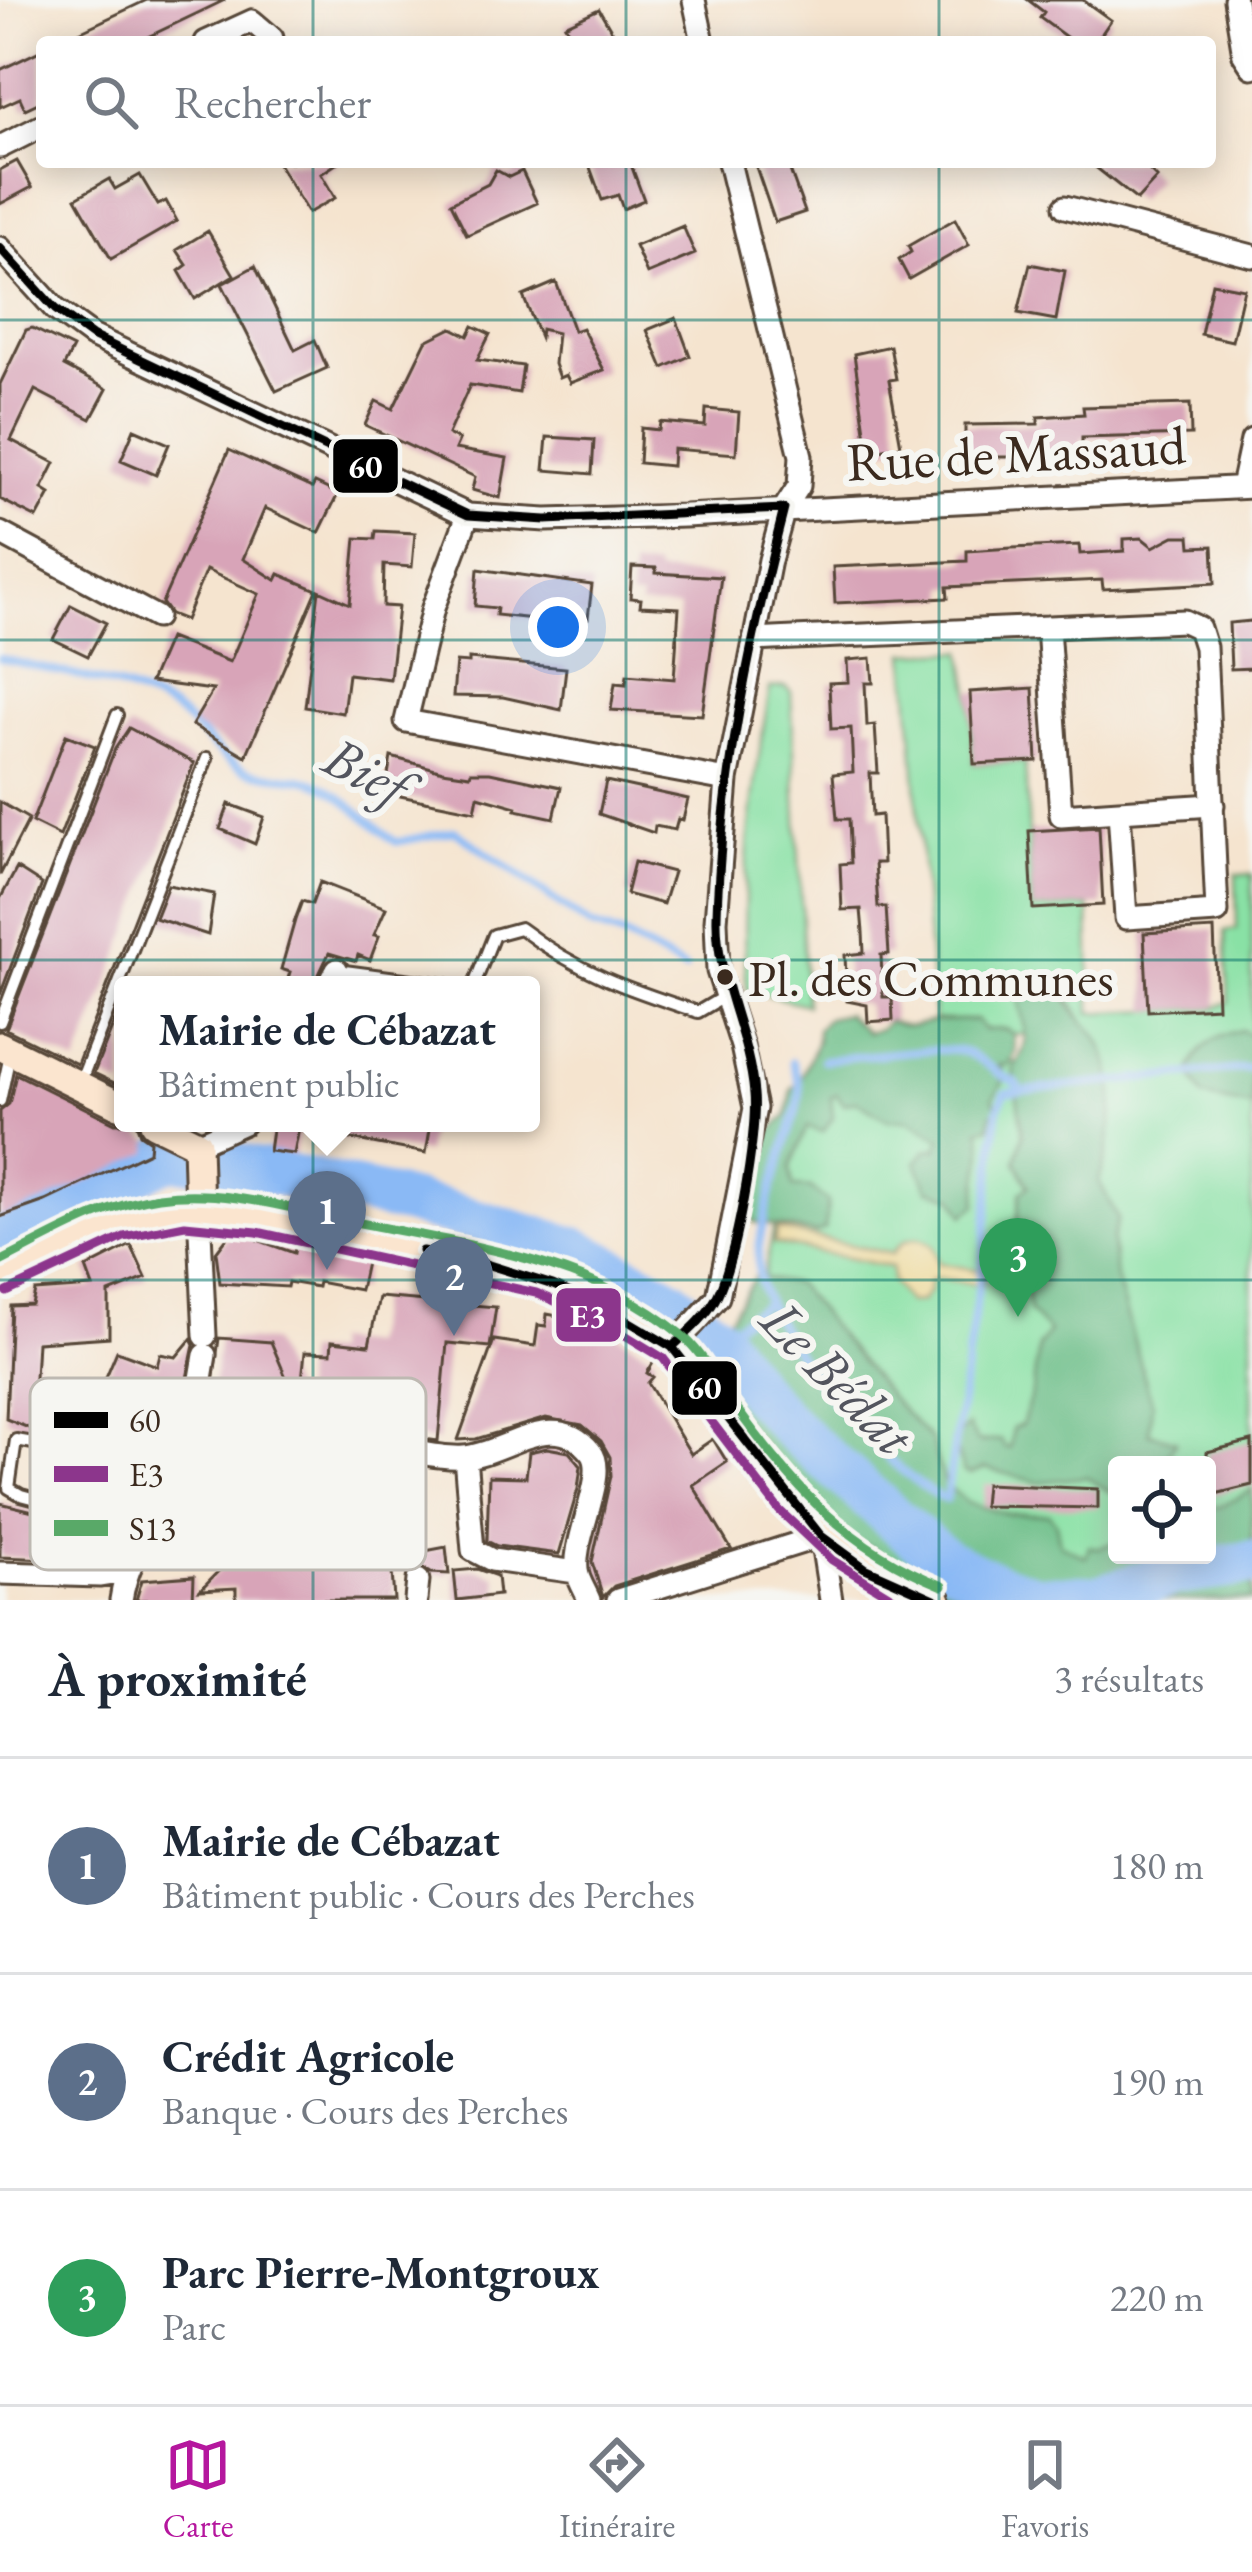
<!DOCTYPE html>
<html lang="fr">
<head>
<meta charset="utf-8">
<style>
  :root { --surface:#fff; --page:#f2f2f3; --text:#1f2937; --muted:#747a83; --line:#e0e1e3; --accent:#b5179e }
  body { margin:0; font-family:"EB Garamond",serif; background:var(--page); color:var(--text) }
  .controls { position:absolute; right:36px; bottom:36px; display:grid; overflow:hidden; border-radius:12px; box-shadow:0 6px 30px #0003 }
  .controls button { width:108px; height:108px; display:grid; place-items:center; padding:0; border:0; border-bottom:3px solid var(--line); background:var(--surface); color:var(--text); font:60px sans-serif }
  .you { position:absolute; left:558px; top:627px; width:42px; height:42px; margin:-30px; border:9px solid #fff; border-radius:50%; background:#1a73e8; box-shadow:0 0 0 18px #1a73e833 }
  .badge { display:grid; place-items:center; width:78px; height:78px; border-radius:50%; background:var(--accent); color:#fff; font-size:39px; font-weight:700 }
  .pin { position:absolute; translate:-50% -99px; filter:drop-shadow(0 3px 6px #0008) }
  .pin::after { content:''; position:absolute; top:63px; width:42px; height:36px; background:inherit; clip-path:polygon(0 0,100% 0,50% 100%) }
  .popup { position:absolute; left:114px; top:976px; width:426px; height:156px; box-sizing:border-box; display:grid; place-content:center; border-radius:12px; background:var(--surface); filter:drop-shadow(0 3px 9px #0005); font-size:39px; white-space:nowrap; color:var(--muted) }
  .popup b { font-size:45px; color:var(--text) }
  .popup::after { content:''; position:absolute; left:50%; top:100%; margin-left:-24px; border:24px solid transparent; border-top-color:var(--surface) }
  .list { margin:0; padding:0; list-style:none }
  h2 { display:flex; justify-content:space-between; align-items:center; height:156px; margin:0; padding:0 48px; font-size:51px }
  h2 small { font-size:39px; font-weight:400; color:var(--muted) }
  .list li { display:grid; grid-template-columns:78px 1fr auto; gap:36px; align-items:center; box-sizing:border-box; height:216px; padding:0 48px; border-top:3px solid var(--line) }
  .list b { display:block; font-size:45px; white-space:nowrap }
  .list p { margin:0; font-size:39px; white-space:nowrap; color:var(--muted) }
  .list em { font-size:39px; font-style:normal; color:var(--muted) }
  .icon { flex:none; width:66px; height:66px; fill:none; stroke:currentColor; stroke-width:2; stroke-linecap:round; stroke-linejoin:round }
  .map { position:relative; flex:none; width:1252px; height:1600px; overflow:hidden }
  .search { position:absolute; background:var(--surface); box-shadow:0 6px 30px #0003; left:36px; right:36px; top:36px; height:132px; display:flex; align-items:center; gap:30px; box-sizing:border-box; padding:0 42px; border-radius:12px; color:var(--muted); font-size:45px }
  .sheet { height:804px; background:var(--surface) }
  nav { display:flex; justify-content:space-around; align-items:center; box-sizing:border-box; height:168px; border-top:3px solid var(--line); background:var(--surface); font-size:33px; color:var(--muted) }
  nav a { display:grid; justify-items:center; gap:6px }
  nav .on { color:var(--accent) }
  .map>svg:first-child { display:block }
  .green { fill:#89e1a5; stroke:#628662; stroke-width:3; fill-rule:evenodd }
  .forest { fill:#6ebf8a; stroke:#547454; stroke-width:3 }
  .sand { fill:#eeda9e; stroke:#94825e; stroke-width:3 }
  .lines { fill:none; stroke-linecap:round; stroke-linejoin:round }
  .stream { stroke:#8ab9f5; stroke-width:8 }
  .river { stroke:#8ab9f5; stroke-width:45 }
  .building { fill:#d8a4b8 }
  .lane-casing { stroke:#574639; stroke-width:16 }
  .street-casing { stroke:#574639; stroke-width:27 }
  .secondary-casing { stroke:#574639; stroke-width:33 }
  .lane { stroke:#fff; stroke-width:10 }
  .street { stroke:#fff; stroke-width:21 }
  .secondary { stroke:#fbe5cf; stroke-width:27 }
  .bus-1-casing { stroke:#f6f6f2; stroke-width:18 }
  .bus-2-casing { stroke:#f6f6f2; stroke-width:18 }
  .bus-3-casing { stroke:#f6f6f2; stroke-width:18 }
  .bus-1 { stroke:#000; stroke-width:9 }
  .bus-2 { stroke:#8c368c; stroke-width:9 }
  .bus-3 { stroke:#59a968; stroke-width:9 }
  .grid { fill:none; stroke:#0f766e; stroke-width:3; stroke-opacity:0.55 }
  .bus-dot { fill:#3b2a1e; stroke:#f6f6f2; stroke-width:4.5 }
  .labels { text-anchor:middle; stroke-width:12; stroke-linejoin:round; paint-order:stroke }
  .bus-label { font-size:51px; fill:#3b2a1e; stroke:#f6f6f2; text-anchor:start }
  .street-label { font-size:54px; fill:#3b2a1e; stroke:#f6f6f2 }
  .water-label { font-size:57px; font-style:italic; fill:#53555e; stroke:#f6f6f2 }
  .key { fill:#f6f6f2; stroke:#beb9b2; stroke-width:3 }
  .key-label { font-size:33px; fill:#3b2a1e }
  .line-badge { stroke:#f6f6f2; stroke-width:4.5 }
  .badge-label { font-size:33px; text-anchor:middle; font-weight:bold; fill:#fff }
</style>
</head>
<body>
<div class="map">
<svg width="1252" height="1600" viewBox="0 0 1252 1600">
  <rect width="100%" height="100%" fill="#f6f6f2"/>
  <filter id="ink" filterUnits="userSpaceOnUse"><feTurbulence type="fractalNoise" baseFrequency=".00833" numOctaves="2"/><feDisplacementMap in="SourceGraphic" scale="24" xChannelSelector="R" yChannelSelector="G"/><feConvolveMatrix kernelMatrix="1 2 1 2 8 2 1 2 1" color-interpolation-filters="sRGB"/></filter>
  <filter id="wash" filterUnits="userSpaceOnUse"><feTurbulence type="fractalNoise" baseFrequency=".004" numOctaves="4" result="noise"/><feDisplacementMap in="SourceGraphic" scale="48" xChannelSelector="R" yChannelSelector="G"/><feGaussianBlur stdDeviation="2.7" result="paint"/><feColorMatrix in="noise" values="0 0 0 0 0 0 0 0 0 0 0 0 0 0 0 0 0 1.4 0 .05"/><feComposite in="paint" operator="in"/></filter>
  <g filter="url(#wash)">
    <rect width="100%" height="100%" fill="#f5e4cf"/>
    <path class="green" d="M963,651L970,692L974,764L1025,762L1033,909L1089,906L1091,1013L1217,1007L1229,1002L1225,931L1237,929L1236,874L1252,875V1600H1016L763,1278L787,1168L820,1064L975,1038L1030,1072L1110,1065C1097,1037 1076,1017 1065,988L1026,1023V1035L1014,1034L1005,1029L984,1030L967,1020H934L906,653ZM1117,1465H1207V1555H1117Z
      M785,687L791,692L806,1005L747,990C738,889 753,787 770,688Z"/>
    <path class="forest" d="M1052,974C1064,987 1067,1001 1076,1014C1082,1021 1090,1027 1096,1035C1123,1076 1113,1137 1099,1181L1118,1219L1112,1240L1116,1278L1152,1404L1149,1433L1176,1441L1162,1465H1117L1116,1495L1086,1477L1037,1482L985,1468L971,1474L964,1472L952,1441L968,1426L978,1442L1001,1440L1004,1447L1010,1448L1013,1428L1022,1425L1033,1389L1038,1347L1049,1332L1030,1312L1015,1235L1021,1192L1029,1186L1016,1162L1023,1135L1013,1069C1037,1036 1020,1024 1017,989L1031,977Z
      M846,1014L867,1033L880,1029L888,1021C918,1031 912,1023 937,1021C949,1020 964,1020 977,1020L984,1030L1005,1029L1014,1034L1015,1053L1009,1065H999L1004,1072L1002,1085L993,1098L998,1109L991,1115L990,1127L980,1129C988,1156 976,1178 977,1205L964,1215L954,1197L928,1189L917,1162L926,1150L937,1149L941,1139L909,1120H888L856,1101L843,1104L837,1094L831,1097L833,1118L823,1132L807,1127L790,1169L793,1187L811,1188L828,1202L825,1229L816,1233L753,1222L751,1209L765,1136L787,1116L792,1089L799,1083L817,1041V1029L827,1018Z
      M1241,1030L1252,1035V1107L1203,1097L1190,1072C1198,1046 1215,1036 1241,1030Z
      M755,1276L796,1284L890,1397L931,1440L944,1482L967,1503L1008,1514H1049L1056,1524L1060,1544L1086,1557L1089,1546L1097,1548L1117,1542V1555H1207V1507H1220L1252,1490V1600H977L905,1576L872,1548L851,1541L801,1492L684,1349L698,1333L726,1323Z"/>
    <path class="sand" d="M777,1229L892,1254C902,1238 918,1233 933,1247L938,1263L984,1271L983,1285L937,1278L929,1281V1291L921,1302L908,1303L892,1282L891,1267L774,1243Z"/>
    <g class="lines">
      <path class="stream" d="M0,658C54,673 120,680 170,708C198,724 217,760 249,771C270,778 293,776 314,782C339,790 371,825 396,842L455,831L591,926L623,936L685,969
        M823,1060C853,1058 943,1044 967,1053C986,1060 996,1076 1016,1082L1021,1091L1252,1068
        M792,1062C795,1070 800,1080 800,1089C801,1102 793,1120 789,1133C778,1173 757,1227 758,1268C758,1326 892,1481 946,1499L984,1251L998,1109L1005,1093L1021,1091
        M718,1337L767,1302"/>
      <path class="river" d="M0,1240L167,1158L207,1159L412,1203L577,1250L671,1300L718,1337L756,1390L791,1428L901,1525L947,1562L997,1585L1038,1597L1098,1598L1172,1574L1252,1563"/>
    </g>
    <g id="blocks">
      <path class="building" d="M147,0H225L137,42H58Z
        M1028,0H1083L1111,20L1096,42H1073L1040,18L1044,12Z
        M599,9L618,42H575L565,25Z
        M42,50V101L25,109L20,98L0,107V70Z
        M17,161L32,187L0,204V170Z
        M277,162H339L321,174L335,198L308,213Z
        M588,162H630L644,200L623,209L618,195L602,200Z
        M770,162H787L805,212L775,222L756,167Z
        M1089,162H1141L1157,178L1137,200Z
        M496,170L509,177L522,171L537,203L467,235L451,203L488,184Z
        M140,175L158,205L166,201L177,221L111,259L76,198L109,179L115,189Z
        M955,219L969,245L909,279L899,260L911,252L908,246Z
        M683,226L695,254L647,274L635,246Z
        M208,231L234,275L195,299L179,271L187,265L177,250Z
        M1030,264L1065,271L1056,320L1018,313Z
        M255,266L295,350L315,340L327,368L276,391L222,284Z
        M556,282L574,331L582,328L604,370L570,383L566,375L559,378L554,364L557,333L541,329L540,337L523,296Z
        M1212,283L1244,289L1232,341L1201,334Z
        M676,318L690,356L663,368L647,330Z
        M473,326L490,334L477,360L523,366L519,393L470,385L448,434L459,440L455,449L507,458L500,498L472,490L475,477L365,425L376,401L393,409L426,341L452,328L468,336Z
        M32,328L73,348L64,366L107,389L91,419L35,390L11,440L55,463L42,489L50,494L37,518L0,499V384L26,330Z
        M890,346L896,379L889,380L901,446L868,452L854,354Z
        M1190,404L1191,435L1082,438V457H965V425L1038,424V417L1084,414L1083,407Z
        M706,409L739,412L736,454L673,449L672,466L639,463L641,428L659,430L660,422L705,426Z
        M134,429L169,444L156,475L121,460Z
        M547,437L594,440L592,474L544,470Z
        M229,450L312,488L315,483L338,494L319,533L265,508L243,559L276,580L279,574L317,590L246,756L192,725L213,690L150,682L169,638L230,662L259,594L206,570L185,620L170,614L162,603Z
        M376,531L415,533L412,567L384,565L383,606L398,607L390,679L348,674L343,713L305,707L319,590L350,604L356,538L375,539Z
        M1174,536H1190L1191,547L1213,546L1215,583L1103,589L1102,580L947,587L948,598L835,603L833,567L967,561V551L1012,548L1079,545L1080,554L1124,551V539L1142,538L1153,547Z
        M632,567L656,568V573L721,577L702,715L611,710L615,683L626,684L627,675L674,679L679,608L640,606L641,599L630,598Z
        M478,569L592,585L588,618L535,613V619L496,615L497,608L475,606Z
        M71,605L106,623L88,656L53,639Z
        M1252,621V668L1231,669L1229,623Z
        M871,658L873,683H865L867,726L875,725L878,773H870L872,816L881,815L883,863H875L878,907H886L889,954L881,955L883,997H892L893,1020L868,1022L867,1005L847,1001L845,955L864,953L863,932L861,909L842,910L840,864L851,863L849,819H837L833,774L853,772L851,728L831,729L829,683L848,682L847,660Z
        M469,659L566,668L561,710L503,697L453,696L456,662L469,663Z
        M1033,688L1037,761L974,764L970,692Z
        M129,728L194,763L77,1064L6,1029L115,749Z
        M66,735L95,746L60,836L32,822Z
        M391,757L443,771L470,775L471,772H490L561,787L554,818L516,810L517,807L478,796L475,811L385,793Z
        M606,781L688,799L683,820L678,819L675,830L655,826L654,833L599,814Z
        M0,802L29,819L0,875Z
        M229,804L264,817L255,844L220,829Z
        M1099,827L1103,905L1033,909L1029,831Z
        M634,862L673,872L663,904L626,894Z
        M17,868L42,884L0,995V899Z
        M320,882L386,908L374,935L379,936L370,960L358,955L356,961L329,953L314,985H286L290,972L281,969L295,920L302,901L312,904Z
        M168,885L214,894L208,935L155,918Z
        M1214,929L1217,1007L1148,1011L1144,933Z
        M123,1000V1087L94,1073Z
        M16,1074L115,1123H136L140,1134L150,1141L149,1152L45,1201L0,1217V1111L9,1104Z
        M273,1123H300L294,1154L269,1151Z
        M320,1123H431L426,1153L319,1133Z
        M232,1231L294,1253L296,1244L367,1258L360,1290L318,1282L317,1287L288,1282L287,1287L220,1283L216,1252Z
        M131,1245L146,1278L109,1293V1337L37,1342L35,1378L95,1403L117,1351L157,1366L160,1354L176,1357L191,1339L194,1345L177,1426L157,1484L110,1464L115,1449L77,1434L72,1445L6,1419L11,1306L32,1305L35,1291L93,1287L86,1268Z
        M379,1297L496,1307L490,1347L447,1343L438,1441L359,1430L208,1423L219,1338L271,1342L299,1408L305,1352L331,1353L332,1341L369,1345Z
        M547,1314L600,1324L656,1358L647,1373L653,1377L648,1383L691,1454L713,1439L727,1462L693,1485L731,1549L614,1586L603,1597L592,1562L611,1476L610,1457L601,1441L582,1425L546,1418L476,1439L458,1440L494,1340L535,1346L538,1325L546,1326Z
        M1252,1441V1485L1207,1496V1452Z
        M547,1448L569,1452L581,1466L578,1489L559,1554L497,1546L487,1541L489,1476L526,1477L529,1452Z
        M203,1453L333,1458L419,1468L399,1475H413L418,1505L406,1508L415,1553L446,1547L449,1574L431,1573L418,1565L405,1572H392L394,1600H236V1588L200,1590L239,1550L327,1546L324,1484L205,1492Z
        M109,1484L143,1499L137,1516L104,1507Z
        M985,1484L1098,1489V1508L983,1506Z
        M0,1503L125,1533L121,1551L118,1558L99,1561L0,1557Z
        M477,1569L497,1576L499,1595L457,1600L454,1571Z
        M194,1576L193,1600H136L142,1580Z"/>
    </g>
  </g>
  <g filter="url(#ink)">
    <use href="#blocks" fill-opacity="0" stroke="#574639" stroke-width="3"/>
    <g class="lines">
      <g class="lane-casing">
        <path id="lane" d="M337,970L449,985
          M474,985L494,935L520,928C579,973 628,989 698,1012L725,996
          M0,1022L117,715
          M80,1083L207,758
          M0,1101L10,1055
          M150,1529L21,1495L9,1488L16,1440L39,1444L166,1498"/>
      </g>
      <g class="street-casing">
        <path id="street" d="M694,0L703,42
          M1235,0L1244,55L1252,67
          M206,42L252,21L272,38
          M0,147L42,126
          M1065,207L1252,256
          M0,248L55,309L92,336L468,515L546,520L685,516L1252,487
          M1242,487L1252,440
          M468,515L433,608L406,721L727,780
          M0,533L156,617
          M754,640L794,638L1184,621L1199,628L1205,647L1217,912L1126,918L1119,811L1061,815L1048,627
          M1119,811L1213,805
          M329,985L337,970
          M197,1144L244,1123
          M199,1210L205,1336
          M672,1347L718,1297L755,1108L742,1046L718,971L716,921L727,780L770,560L784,509L799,486L801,456L729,162
          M190,1438C254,1439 318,1441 382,1447C408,1449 439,1459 464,1457C506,1454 554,1406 591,1452C610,1474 569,1543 578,1575C580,1583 586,1592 589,1600
          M465,1457L473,1550L492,1560L576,1572
          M0,1573L100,1576L125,1572
          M121,1600C128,1552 161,1518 178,1473C193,1436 198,1395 205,1355
          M416,1600L418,1580
          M618,1600L821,1536L831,1600"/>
      </g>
      <g class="secondary-casing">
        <path id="secondary" d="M0,1046L123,1107
          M154,1123L197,1144L199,1210
          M0,1279C49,1255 105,1220 160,1212C226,1203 293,1225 357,1238C455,1258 557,1270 642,1327C652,1333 664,1339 673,1347C691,1365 706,1392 721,1413C782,1496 836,1566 937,1600"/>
      </g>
      <use href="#lane" class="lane"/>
      <use href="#street" class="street"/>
      <use href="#secondary" class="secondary"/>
      <g class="bus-1-casing">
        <path id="bus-1" d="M0,248L55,309L92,336L468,515L546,520L784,509
          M422,1251L489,1265L553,1285L613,1312L672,1347L821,1536L865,1568L937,1600
          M672,1347C687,1333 705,1318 715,1300C735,1265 758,1134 754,1094C749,1032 715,978 717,915C721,778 750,641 784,509"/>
      </g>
      <g class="bus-2-casing">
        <path id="bus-2" d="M7,1292L124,1237L185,1225L257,1232L536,1293L602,1321L663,1358L779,1510L832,1560L897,1600"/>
      </g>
      <g class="bus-3-casing">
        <path id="bus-3" d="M0,1262C50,1237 102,1205 159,1197C225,1188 291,1209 356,1222C465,1245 589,1259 679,1333C703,1352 716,1381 734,1405C793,1487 847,1548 943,1586"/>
      </g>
      <use href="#bus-1" class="bus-1"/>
      <use href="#bus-2" class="bus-2"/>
      <use href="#bus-3" class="bus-3"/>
    </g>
  </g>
  <path class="grid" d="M313,0V42M626,0V42M939,0V42M313,162V1600M626,162V1600M939,162V1600M0,320H1252M0,640H1252M0,960H1252M0,1280H1252"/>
  <circle class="bus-dot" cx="725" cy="977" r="10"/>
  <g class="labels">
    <g class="bus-label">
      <text x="748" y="996">Pl. des Communes</text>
    </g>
    <g class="street-label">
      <text transform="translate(1016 453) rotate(-3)" y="19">Rue de Massaud</text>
    </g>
    <g class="water-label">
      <text transform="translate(367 771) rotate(27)" y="20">Bief</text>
      <text transform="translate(838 1377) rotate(46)" y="20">Le Bédat</text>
    </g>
  </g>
  <rect x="30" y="1378" width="396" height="192" rx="18" class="key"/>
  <rect x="54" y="1412" width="54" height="16" fill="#000"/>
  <rect x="54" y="1466" width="54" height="16" fill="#8c368c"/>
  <rect x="54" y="1520" width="54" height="16" fill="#59a968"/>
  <g class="key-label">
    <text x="129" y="1432">60</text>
    <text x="129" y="1486">E3</text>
    <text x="129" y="1540">S13</text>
  </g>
  <g class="line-badge">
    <rect x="331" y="437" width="69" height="58" rx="12" fill="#000"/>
    <rect x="554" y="1286" width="69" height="58" rx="12" fill="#8c368c"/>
    <rect x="670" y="1359" width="69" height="58" rx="12" fill="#000"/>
  </g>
  <g class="badge-label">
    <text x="365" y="478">60</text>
    <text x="588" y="1327">E3</text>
    <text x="704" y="1399">60</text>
  </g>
</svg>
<div class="controls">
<button><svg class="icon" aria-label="locate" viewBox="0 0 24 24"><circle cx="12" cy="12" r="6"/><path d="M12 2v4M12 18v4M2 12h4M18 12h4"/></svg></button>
</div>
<div class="you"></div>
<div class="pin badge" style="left:327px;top:1270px;background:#5c6f8a">1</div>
<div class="popup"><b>Mairie de Cébazat</b>Bâtiment public</div>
<div class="pin badge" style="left:454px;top:1336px;background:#5c6f8a">2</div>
<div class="pin badge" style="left:1018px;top:1317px;background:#2e9e5b">3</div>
<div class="search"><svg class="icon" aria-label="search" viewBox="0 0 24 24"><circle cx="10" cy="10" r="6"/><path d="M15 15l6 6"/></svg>Rechercher</div>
</div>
<section class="sheet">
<h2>À proximité<small>3 résultats</small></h2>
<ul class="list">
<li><span class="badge" style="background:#5c6f8a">1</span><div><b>Mairie de Cébazat</b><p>Bâtiment public · Cours des Perches</p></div><em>180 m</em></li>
<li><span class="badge" style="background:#5c6f8a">2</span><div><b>Crédit Agricole</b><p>Banque · Cours des Perches</p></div><em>190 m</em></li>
<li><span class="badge" style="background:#2e9e5b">3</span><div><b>Parc Pierre-Montgroux</b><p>Parc</p></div><em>220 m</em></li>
</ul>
</section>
<nav>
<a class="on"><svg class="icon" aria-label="map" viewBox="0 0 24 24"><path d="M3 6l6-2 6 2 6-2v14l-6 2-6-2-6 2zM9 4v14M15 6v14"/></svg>Carte</a>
<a><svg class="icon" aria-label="directions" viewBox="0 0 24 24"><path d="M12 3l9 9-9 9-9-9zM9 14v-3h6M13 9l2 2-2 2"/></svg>Itinéraire</a>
<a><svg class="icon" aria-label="saved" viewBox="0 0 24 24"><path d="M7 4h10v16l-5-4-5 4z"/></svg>Favoris</a>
</nav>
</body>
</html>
